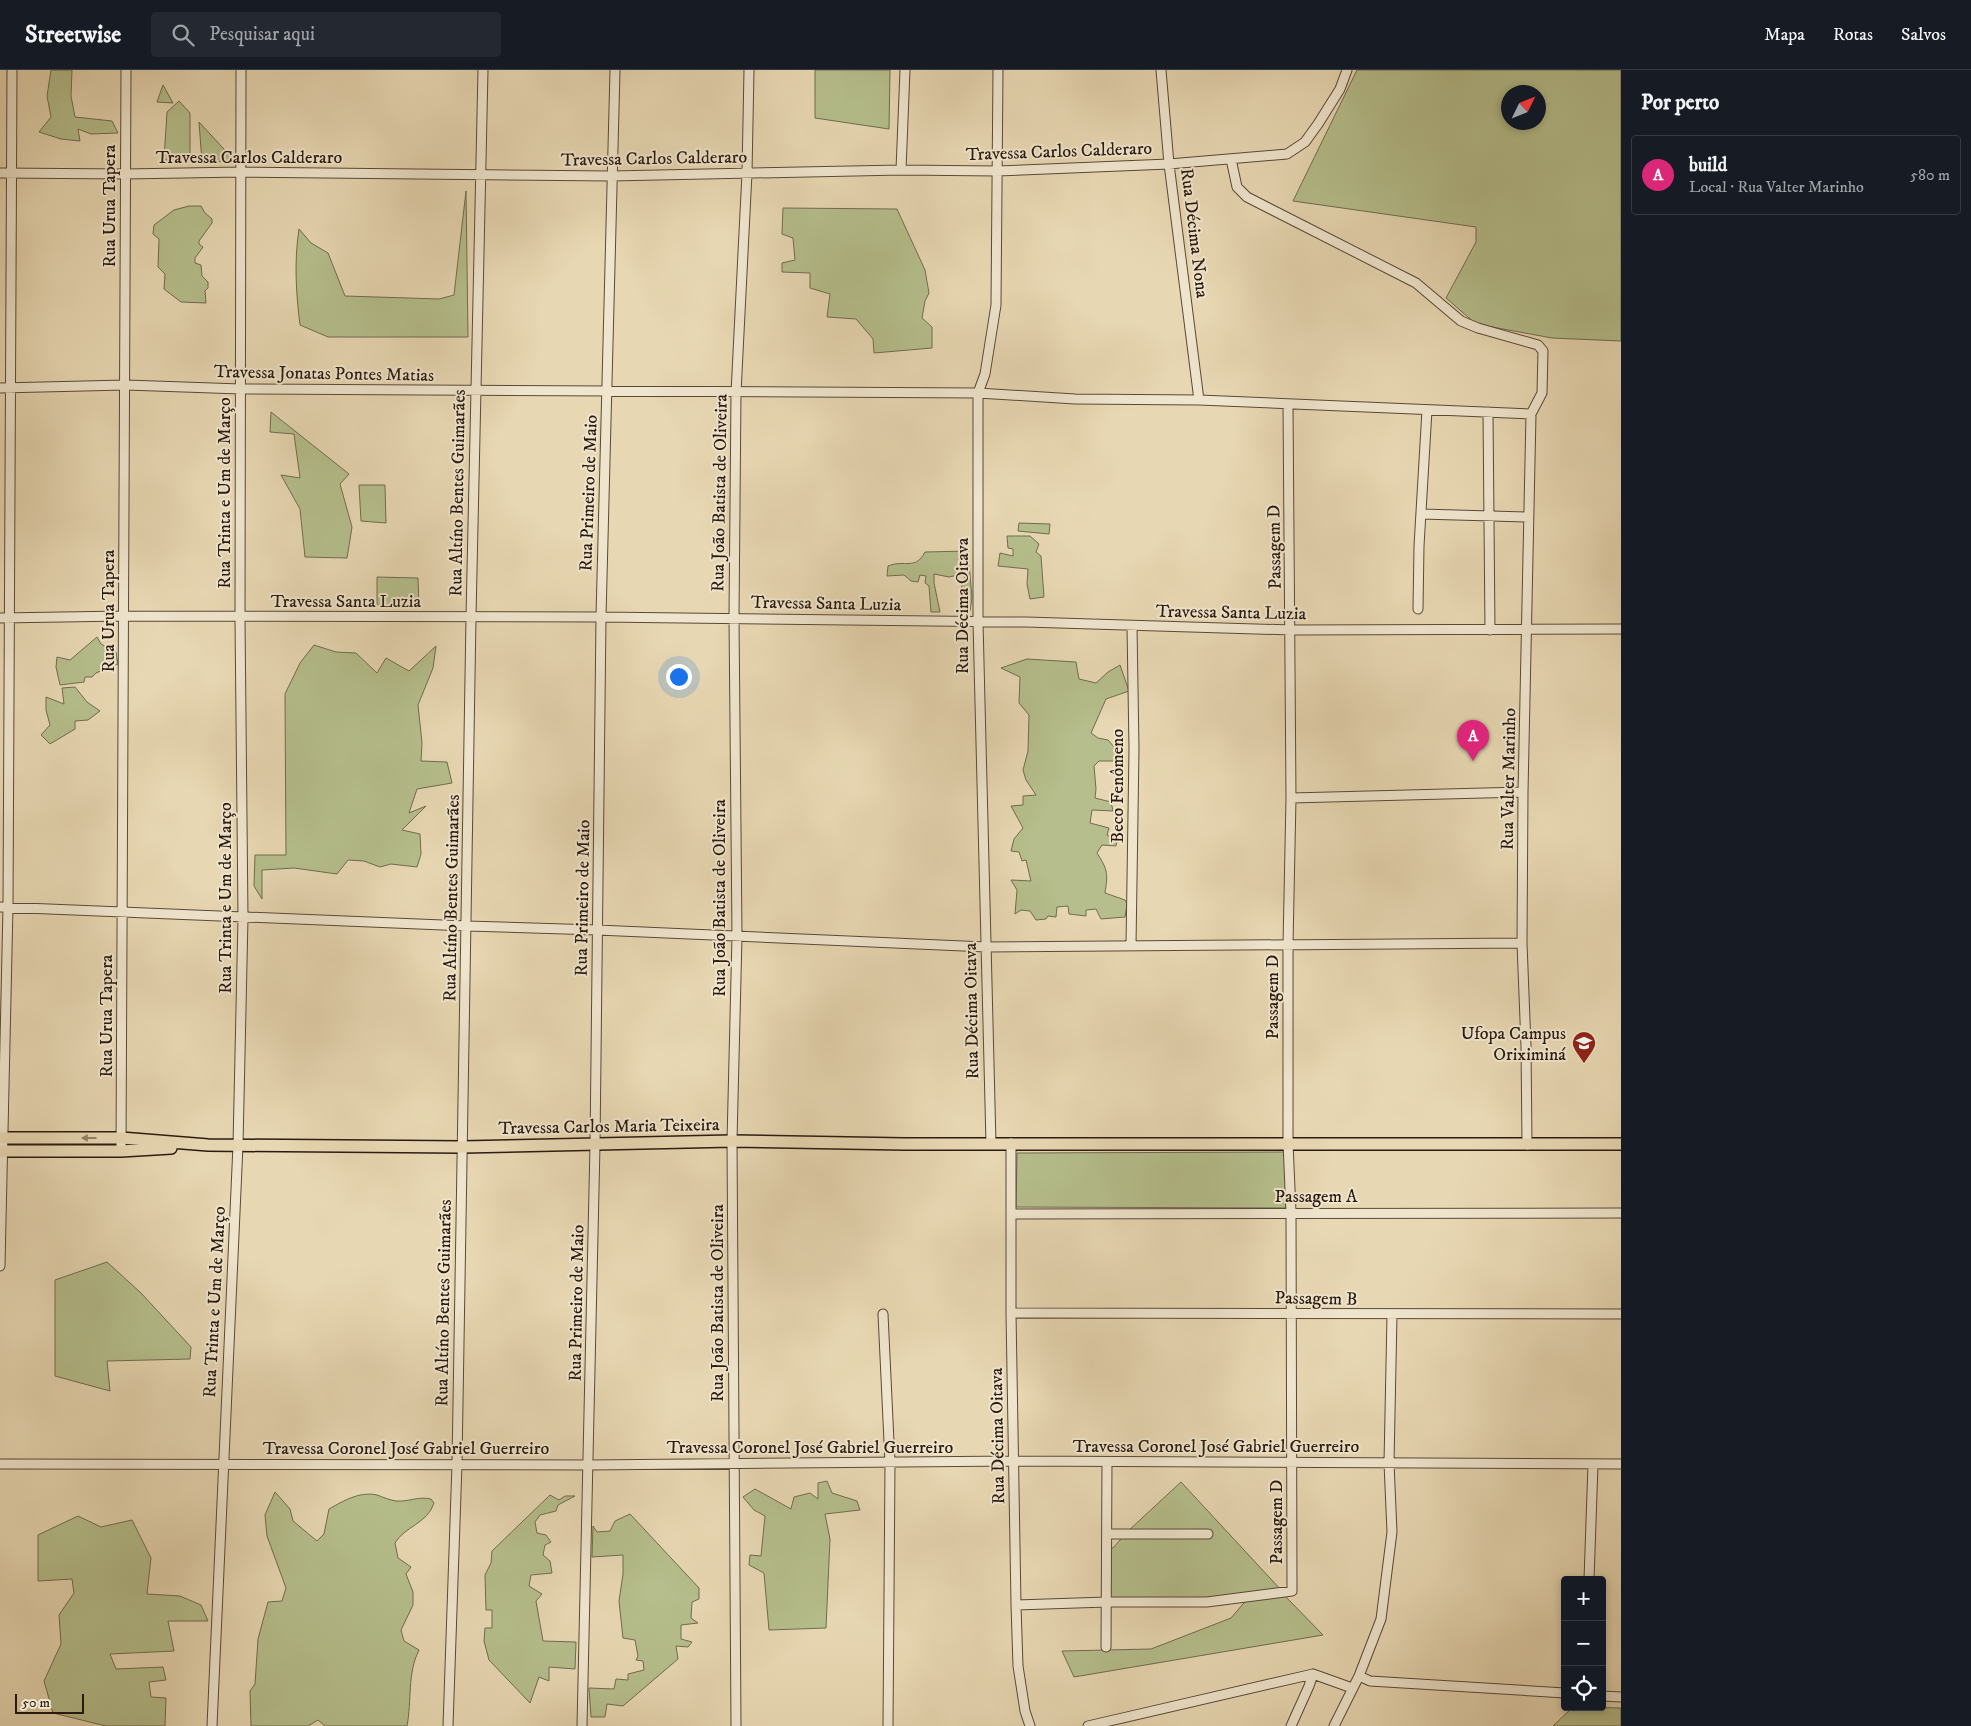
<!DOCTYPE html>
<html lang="pt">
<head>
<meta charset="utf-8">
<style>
  :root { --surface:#171b24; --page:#242831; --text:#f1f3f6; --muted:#9ea1a6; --line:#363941; --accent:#db2777 }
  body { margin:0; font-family:"IM FELL DW Pica",serif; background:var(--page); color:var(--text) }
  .controls { position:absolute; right:15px; bottom:15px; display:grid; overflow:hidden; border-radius:5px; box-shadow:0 2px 8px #0003 }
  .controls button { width:45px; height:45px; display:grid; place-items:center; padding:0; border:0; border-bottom:1px solid var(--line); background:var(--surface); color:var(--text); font:25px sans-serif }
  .compass { position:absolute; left:1501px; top:15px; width:45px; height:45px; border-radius:50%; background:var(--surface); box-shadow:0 2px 8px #0003; rotate:47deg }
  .scale { position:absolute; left:15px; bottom:12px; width:69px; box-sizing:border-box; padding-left:5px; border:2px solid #2b1a10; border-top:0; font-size:14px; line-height:18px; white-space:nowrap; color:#2b1a10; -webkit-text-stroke:4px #efe5cd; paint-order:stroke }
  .you { position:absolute; left:678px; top:606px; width:18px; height:18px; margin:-12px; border:4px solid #fff; border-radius:50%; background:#1a73e8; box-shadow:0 0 0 8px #1a73e833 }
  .badge { display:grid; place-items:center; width:32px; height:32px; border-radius:50%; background:var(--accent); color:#fff; font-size:16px; font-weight:700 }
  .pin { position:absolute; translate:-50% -41px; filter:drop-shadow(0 1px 2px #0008) }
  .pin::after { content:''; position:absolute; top:26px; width:18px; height:15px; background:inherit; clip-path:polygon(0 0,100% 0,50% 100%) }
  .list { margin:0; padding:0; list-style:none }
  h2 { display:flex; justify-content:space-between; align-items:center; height:65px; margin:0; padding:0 20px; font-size:21px }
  h2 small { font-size:16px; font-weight:400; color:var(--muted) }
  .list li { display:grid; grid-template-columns:32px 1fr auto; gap:15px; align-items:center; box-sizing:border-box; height:80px; margin:0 10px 10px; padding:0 10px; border:1px solid var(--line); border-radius:5px }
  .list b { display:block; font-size:19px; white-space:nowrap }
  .list p { margin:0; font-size:16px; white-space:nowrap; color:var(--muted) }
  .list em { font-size:16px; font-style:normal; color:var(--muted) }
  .icon { flex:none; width:28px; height:28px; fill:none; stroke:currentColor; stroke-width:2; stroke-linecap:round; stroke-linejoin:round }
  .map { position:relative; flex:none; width:1621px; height:1656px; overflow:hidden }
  header { display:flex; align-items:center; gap:30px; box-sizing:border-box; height:70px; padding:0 25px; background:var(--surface); border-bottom:1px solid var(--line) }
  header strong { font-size:24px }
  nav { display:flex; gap:28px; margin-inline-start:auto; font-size:18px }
  .search { width:350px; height:45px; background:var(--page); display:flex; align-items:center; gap:12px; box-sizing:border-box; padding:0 18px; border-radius:5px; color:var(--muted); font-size:19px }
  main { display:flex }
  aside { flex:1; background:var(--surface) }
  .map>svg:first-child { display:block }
  .green { fill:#b5be8c; stroke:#706c4e; fill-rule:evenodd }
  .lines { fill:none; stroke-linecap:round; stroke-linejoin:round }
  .minor-casing { stroke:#5a4938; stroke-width:11 }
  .major-casing { stroke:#2b1a10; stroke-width:14 }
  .minor { stroke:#efe5cd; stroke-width:9 }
  .major { stroke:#e7d7b2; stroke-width:11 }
  .oneway { fill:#928269 }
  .labels { text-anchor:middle; stroke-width:4; stroke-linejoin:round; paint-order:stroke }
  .street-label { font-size:18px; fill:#2b1a10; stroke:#efe5cd }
  .poi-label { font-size:18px; fill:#2b1a10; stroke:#efe5cd; text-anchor:end }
</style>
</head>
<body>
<header>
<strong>Streetwise</strong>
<div class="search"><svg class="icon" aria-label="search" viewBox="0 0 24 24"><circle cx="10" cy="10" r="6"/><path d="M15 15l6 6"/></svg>Pesquisar aqui</div>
<nav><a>Mapa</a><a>Rotas</a><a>Salvos</a></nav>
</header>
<main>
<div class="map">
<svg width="1621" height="1656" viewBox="0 0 1621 1656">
  <rect width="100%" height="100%" fill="#e7d7b2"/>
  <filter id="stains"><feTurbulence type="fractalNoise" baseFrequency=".004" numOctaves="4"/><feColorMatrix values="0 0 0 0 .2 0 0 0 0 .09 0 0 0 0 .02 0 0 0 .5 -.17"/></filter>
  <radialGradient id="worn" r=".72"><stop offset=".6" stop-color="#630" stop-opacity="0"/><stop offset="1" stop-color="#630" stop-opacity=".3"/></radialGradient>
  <path class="green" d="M51,0H72L71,26L75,47L112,51L118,63L91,64L78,59L80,71L61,69L39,62L51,47L47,26Z
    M815,0H890L889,59L815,48Z
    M1357,0H1621V271L1552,268L1476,254L1446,228L1476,172V157L1293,131ZM1508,22H1538V52H1508Z
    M163,15L173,33L157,32Z
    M179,31L190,43V91L164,90L167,42Z
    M199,52L235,91L202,92Z
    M466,121L468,267H328L300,255C296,223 294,191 299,159L311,173L328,183L345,226L439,229L454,225Z
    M189,136H201L205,143L212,149V153L199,171V174L203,177L195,188V193L201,195L202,206L208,212V218L205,221L206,233L181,232L164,219L165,204L158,197L159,169L153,164L154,155L174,140Z
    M783,138L897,139L925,200L929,223L925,231L922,248L932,257V278L874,283L873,269L856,249L827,247L830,224L810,218V203L782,202V193L795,190L793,168L782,164Z
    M271,342L349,404L340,414L352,457L347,488L305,487L300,439L281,405L300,408L294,364L270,362Z
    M359,415H385L386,453L361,451Z
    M1019,453L1050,454L1049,464L1018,461Z
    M1007,466H1030L1039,474L1036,482L1041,486L1044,527L1030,529L1027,514L1028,499L998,496L1000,483L1013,486V479L1008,478Z
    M968,481L972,528L970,541L963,542C960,529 959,520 965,508L963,504L949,507L934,504V513L940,542H931L929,516L925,513L926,506L920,505L918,512L911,511L904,505L887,506L888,496C905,489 915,501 925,482Z
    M377,507L418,508L419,537L377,535Z
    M97,567L101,574L116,582L118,594L96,603L92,607H85L84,612L60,615L56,597L57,587L70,590Z
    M314,575L336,582L356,583L377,603L386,588L409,601L436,576L433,598L418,635L422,673L421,691L447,692L452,713L417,719L409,743L426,736L402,760L420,764L421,784L417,797L391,794L380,797L364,791L348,790L337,804L294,798L262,800V829L254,816L255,785H286L285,624L300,593Z
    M1027,589L1076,592L1079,609L1096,613L1108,602L1120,595L1129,621L1106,629L1091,663L1098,668L1108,670L1115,678V691H1099L1094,696L1096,719L1095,728L1111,732L1113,741L1092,740L1090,753L1109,758L1107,765L1117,771L1116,776L1102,775L1097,783C1108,800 1108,804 1105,823L1125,830L1127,834L1125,847L1101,849L1096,839L1086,840V846L1069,844L1068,836L1057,837L1056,847L1048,846L1046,849L1036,850L1030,841L1021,840L1015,844L1017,820L1011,810L1031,811L1026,790L1022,791L1019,782L1011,781L1014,769L1023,758L1011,736L1023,735V726L1036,725L1026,710L1023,700L1028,681L1029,645L1019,633L1020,607L1001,598Z
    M75,617L87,632L100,641L88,650L75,651V659L50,674L41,665L50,655L46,640V627L64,634L62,618Z
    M1286,1082V1138L1016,1137L1017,1083Z
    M107,1192L141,1223L191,1277L190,1289L107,1291L110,1321L55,1306V1210Z
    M827,1411L832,1423L857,1431L860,1440L825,1444L830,1469L826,1558L769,1560L764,1503L749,1495L750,1485L761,1486L765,1446L754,1440L743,1427L755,1419L791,1439L794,1427L810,1423L818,1429V1413Z
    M1181,1412L1281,1520L1204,1532H1107V1478H1113L1127,1462Z
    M275,1422L290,1439L293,1451L317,1471L324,1464L329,1439C343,1431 360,1421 377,1425C383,1427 389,1430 396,1431C409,1432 418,1426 431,1429L434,1433C428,1453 404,1457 395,1473L398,1488L411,1497L406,1504L413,1522V1535L401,1560L404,1571L419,1580C407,1604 412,1630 407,1656H325L318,1650L308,1656H251L250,1621L255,1614L258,1569L268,1532L282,1531L286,1518L267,1466L265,1445Z
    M550,1425L559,1430L565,1426H575L558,1435L556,1441L540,1445L535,1452L537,1463L546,1465L551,1472L545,1475L543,1485L550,1491L552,1503L531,1505L529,1516L542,1524L536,1531L543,1571L576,1572L575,1599L549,1597V1611L539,1607L530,1633L489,1590L484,1571L485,1558H492V1540H486L485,1505L491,1493L492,1481Z
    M630,1444L699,1518V1529L692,1532L691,1548L698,1553L681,1555V1569L692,1572L688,1577L676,1576L678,1589L623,1636L607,1634L605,1647H591L589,1618L614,1619L616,1609L628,1610V1604L644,1600L643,1591L636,1590L638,1586L635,1570L623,1568L619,1531L623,1504V1485L592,1487L593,1456L597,1462L610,1461L615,1451Z
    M78,1446L101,1457L132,1450L151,1488L147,1524L180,1526L201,1535L208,1551H168L174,1581L110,1584L116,1599L163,1597L166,1610L149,1612L151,1627L166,1628L165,1656H106L53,1643L44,1611L61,1574L59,1545L74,1523L72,1509L38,1511V1465Z
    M1284,1525L1323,1565L1074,1607L1062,1581L1151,1579L1231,1548L1249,1527Z
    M1573,1637L1621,1638V1656H1553Z"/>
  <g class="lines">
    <g class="minor-casing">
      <path id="minor" d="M1161,0L1169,94L1199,330
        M1231,89L1237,117L1247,127L1416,213L1461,251L1478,258L1538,275L1543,281L1542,323L1531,344L1523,722L1522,873L1526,976L1527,1075
        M901,100L905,0
        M0,103L125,104L241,102L611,106L901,100L997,101L1169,94L1287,84L1305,72L1318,54L1340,19L1347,0
        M0,318L126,315L241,319L978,323L1075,329L1199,330L1531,344
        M1488,342L1490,560
        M1421,444L1529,447
        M1418,539L1419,476L1427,340
        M0,548L124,546L601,547L1026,552L1291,560L1621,559
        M1291,728L1523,722
        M0,837L467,856L597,860L986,877L1522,873
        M1131,876L1134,679L1132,556
        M1011,1073V1243L1016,1535L1018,1596L1025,1641L1030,1656
        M991,1074L978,552V323L985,304L996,235L998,0
        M121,1081L126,0
        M1012,1144L1621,1143
        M0,1196L8,837L12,0
        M1011,1243L1621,1244
        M883,1244L890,1393L888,1656
        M0,1394L589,1395L1014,1391L1621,1394
        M1107,1464H1208
        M1589,1510L1593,1394
        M1016,1535L1107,1532H1207L1292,1521L1291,1142L1288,1073V875L1291,728L1288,334
        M1106,1577L1107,1393
        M1359,1606L1370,1611L1565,1623
        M1602,1626L1621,1627
        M212,1656L238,1075L243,848L240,548L241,0
        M448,1656L457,1394L471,547L483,0
        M582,1656L595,1075L601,547L615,0
        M736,1656L732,1071L737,866L734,548L736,323L747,103L749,0
        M1088,1656L1313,1604L1352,1618
        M1291,1656L1309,1616L1313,1604
        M1334,1656L1359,1606L1381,1549L1392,1462L1389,1393L1392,1245"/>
    </g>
    <g class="major-casing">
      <path id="major" d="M0,1068H121L208,1075L462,1077L732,1071L904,1074H1621
        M0,1081H121L171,1078"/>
    </g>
    <use href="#minor" class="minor"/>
    <use href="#major" class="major"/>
  </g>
  <defs><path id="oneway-solid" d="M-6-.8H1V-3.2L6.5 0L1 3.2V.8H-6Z" transform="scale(1.25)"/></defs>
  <use class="oneway" href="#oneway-solid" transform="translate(89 1068) rotate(180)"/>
  <defs>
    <g id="university-pin" transform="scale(1.25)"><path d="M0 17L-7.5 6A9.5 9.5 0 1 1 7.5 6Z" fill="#8f2418" stroke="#efe5cd"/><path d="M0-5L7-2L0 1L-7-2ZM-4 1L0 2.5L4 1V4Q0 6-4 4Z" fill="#fff"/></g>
  </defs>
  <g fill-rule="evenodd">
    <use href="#university-pin" x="1584" y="973"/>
  </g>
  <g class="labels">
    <g class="street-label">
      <text transform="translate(1059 81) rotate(-2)" y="6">Travessa Carlos Calderaro</text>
      <text x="249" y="93">Travessa Carlos Calderaro</text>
      <text transform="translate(654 88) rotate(-1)" y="6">Travessa Carlos Calderaro</text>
      <text transform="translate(109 136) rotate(-90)" y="6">Rua Urua Tapera</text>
      <text transform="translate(1195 163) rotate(83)" y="6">Rua Décima Nona</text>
      <text transform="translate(324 303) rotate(1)" y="6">Travessa Jonatas Pontes Matias</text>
      <text transform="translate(224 423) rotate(-90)" y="6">Rua Trinta e Um de Março</text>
      <text transform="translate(457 423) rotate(-89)" y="6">Rua Altíno Bentes Guimarães</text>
      <text transform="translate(588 423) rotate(-88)" y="6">Rua Primeiro de Maio</text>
      <text transform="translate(719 423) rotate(-89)" y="6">Rua João Batista de Oliveira</text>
      <text transform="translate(1274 477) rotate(-91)" y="6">Passagem D</text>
      <text x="346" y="537">Travessa Santa Luzia</text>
      <text transform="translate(826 533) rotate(1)" y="6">Travessa Santa Luzia</text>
      <text transform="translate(962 536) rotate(-90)" y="6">Rua Décima Oitava</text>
      <text transform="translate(108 541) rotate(-90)" y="6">Rua Urua Tapera</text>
      <text transform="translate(1231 542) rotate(1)" y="6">Travessa Santa Luzia</text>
      <text transform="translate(1508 709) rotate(-89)" y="6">Rua Valter Marinho</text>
      <text transform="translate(1117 716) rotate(-90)" y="6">Beco Fenômeno</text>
      <text transform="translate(225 828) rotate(-90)" y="6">Rua Trinta e Um de Março</text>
      <text transform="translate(451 828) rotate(-89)" y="6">Rua Altíno Bentes Guimarães</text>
      <text transform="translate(582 828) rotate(-89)" y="6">Rua Primeiro de Maio</text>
      <text transform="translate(719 828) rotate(-90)" y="6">Rua João Batista de Oliveira</text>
      <text transform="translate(1272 927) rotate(-90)" y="6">Passagem D</text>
      <text transform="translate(971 941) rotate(-91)" y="6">Rua Décima Oitava</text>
      <text transform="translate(106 946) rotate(-90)" y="6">Rua Urua Tapera</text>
      <text transform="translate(609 1056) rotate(-1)" y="6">Travessa Carlos Maria Teixeira</text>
      <text x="1316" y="1132">Passagem A</text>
      <text transform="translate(1316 1228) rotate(1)" y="6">Passagem B</text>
      <text transform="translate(214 1232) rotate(-87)" y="6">Rua Trinta e Um de Março</text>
      <text transform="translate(443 1233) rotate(-89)" y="6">Rua Altíno Bentes Guimarães</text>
      <text transform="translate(576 1233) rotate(-89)" y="6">Rua Primeiro de Maio</text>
      <text transform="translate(717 1233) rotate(-90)" y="6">Rua João Batista de Oliveira</text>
      <text transform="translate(997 1366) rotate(-91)" y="6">Rua Décima Oitava</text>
      <text x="1216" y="1382">Travessa Coronel José Gabriel Guerreiro</text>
      <text x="810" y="1383">Travessa Coronel José Gabriel Guerreiro</text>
      <text x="406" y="1384">Travessa Coronel José Gabriel Guerreiro</text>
      <text transform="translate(1276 1452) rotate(-90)" y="6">Passagem D</text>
    </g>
    <g class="poi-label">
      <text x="1566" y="969">Ufopa Campus<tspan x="1566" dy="21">Oriximiná</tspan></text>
    </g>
  </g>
  <rect width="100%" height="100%" filter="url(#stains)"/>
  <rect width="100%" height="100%" fill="url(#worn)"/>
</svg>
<div class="controls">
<button>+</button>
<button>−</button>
<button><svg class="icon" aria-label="locate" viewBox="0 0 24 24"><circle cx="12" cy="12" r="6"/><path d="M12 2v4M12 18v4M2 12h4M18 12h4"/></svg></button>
</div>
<svg class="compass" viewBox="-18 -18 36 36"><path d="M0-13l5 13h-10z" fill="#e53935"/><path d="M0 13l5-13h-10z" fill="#9ea1a6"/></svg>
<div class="scale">50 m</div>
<div class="you"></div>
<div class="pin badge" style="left:1473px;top:691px">A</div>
</div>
<aside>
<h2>Por perto<small></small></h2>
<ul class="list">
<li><span class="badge">A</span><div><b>build</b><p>Local · Rua Valter Marinho</p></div><em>580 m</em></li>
</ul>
</aside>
</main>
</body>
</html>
